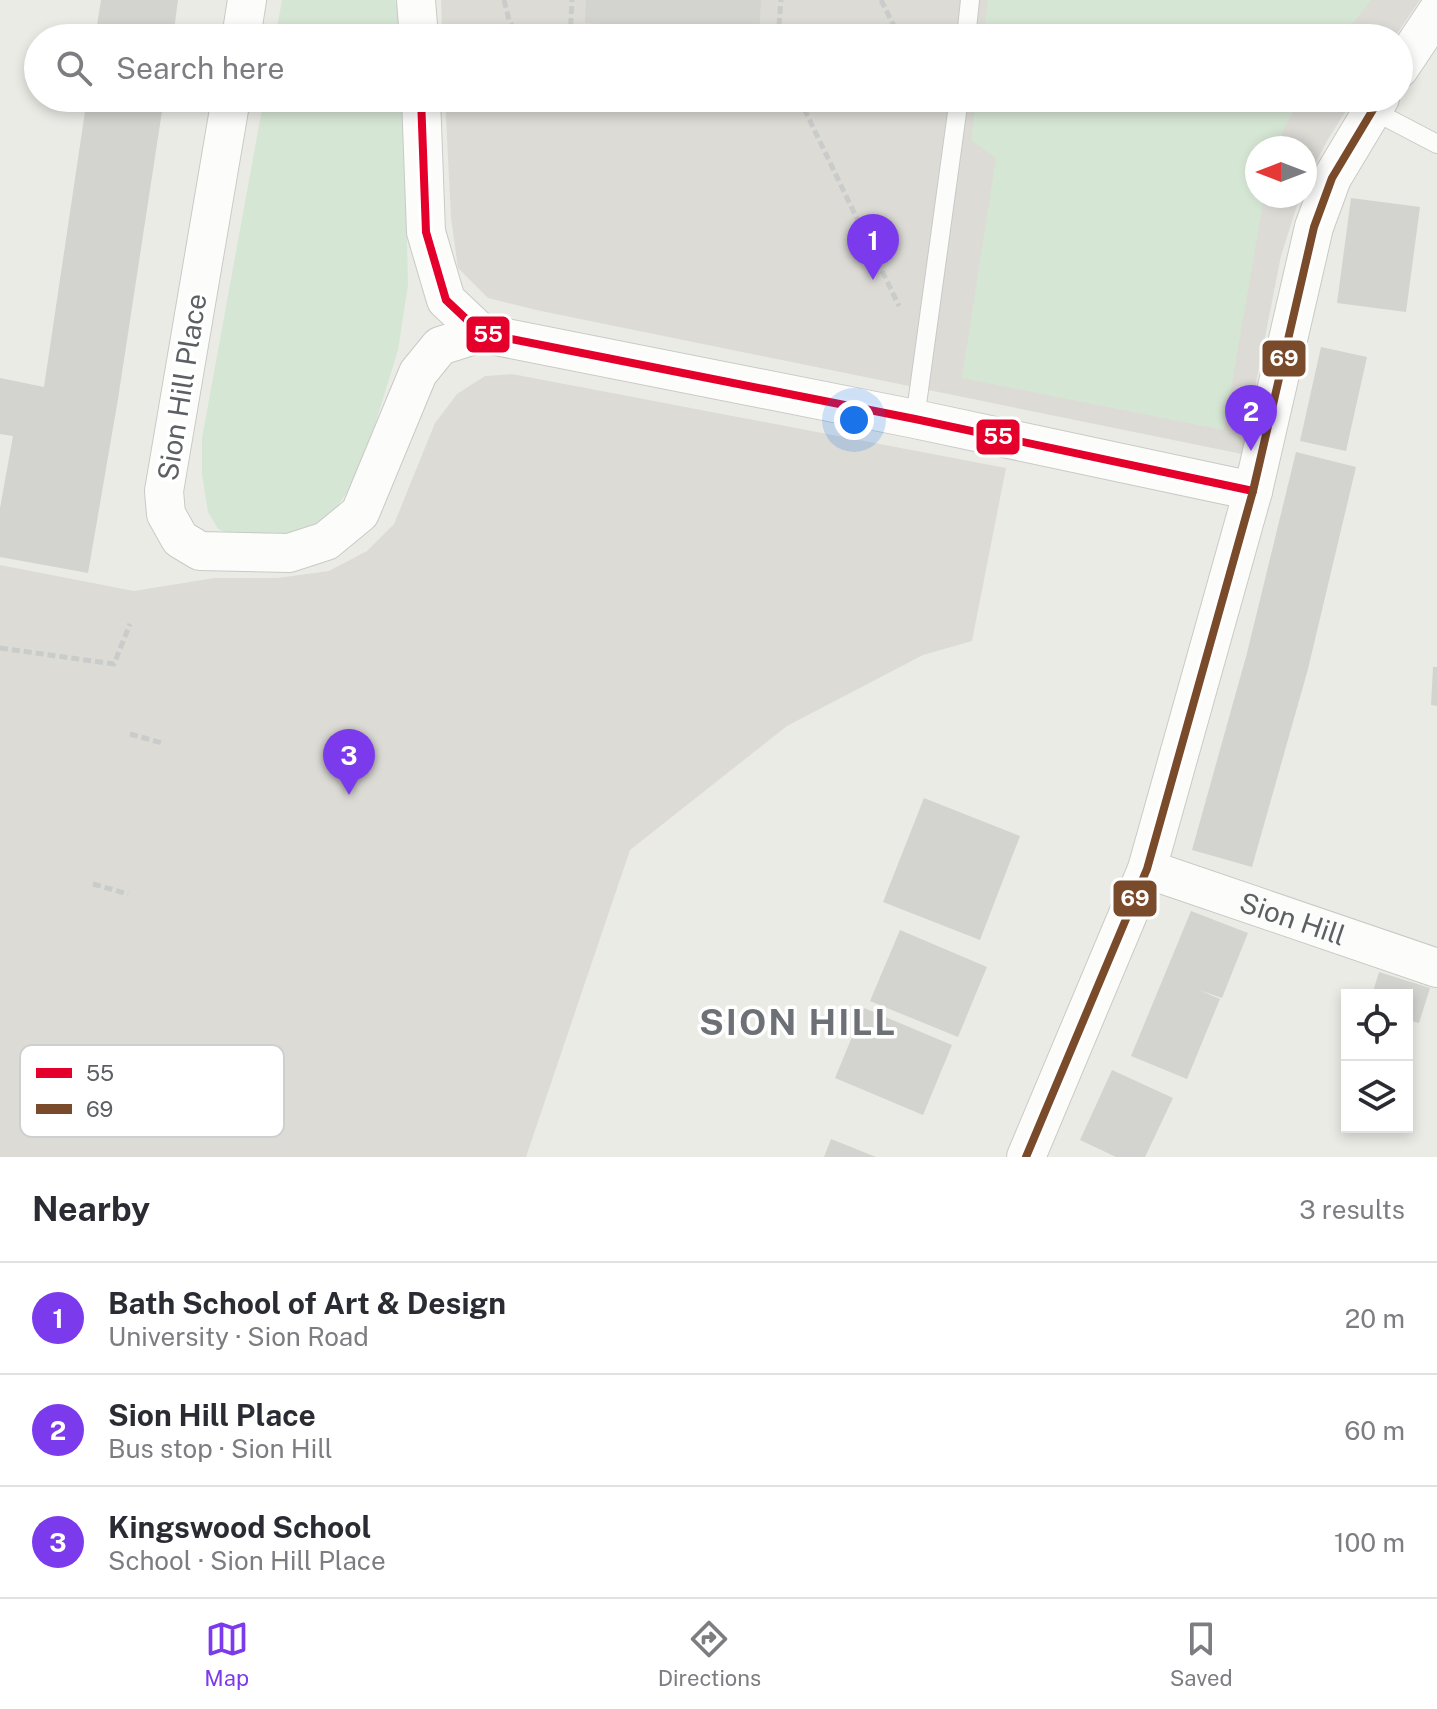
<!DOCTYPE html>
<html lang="en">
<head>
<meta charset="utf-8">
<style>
  :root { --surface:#fff; --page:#f2f2f3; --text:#2b2b33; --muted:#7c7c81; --line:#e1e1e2; --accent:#7c3aed }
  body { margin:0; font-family:"Public Sans",sans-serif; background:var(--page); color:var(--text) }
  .controls { position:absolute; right:24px; bottom:24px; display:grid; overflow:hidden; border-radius:0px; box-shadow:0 4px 12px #0003 }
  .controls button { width:72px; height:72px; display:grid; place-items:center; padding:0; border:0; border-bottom:2px solid var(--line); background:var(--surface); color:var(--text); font:40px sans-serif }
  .compass { position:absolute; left:1245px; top:136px; width:72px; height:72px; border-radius:50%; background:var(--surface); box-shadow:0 4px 12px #0003; rotate:270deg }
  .you { position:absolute; left:854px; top:420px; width:28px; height:28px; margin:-20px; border:6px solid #fff; border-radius:50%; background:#1a73e8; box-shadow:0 0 0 12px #1a73e833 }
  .badge { display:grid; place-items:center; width:52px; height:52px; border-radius:50%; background:var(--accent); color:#fff; font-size:26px; font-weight:700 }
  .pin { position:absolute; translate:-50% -66px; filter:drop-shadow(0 2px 4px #0008) }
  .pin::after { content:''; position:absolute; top:42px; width:28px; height:24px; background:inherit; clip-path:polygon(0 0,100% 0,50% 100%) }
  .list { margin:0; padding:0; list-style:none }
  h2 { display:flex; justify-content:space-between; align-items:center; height:104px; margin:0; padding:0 32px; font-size:34px }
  h2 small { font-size:26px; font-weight:400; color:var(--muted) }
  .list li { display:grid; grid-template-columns:52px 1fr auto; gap:24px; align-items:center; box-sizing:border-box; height:112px; padding:0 32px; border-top:2px solid var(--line) }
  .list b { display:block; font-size:30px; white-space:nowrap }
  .list p { margin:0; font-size:26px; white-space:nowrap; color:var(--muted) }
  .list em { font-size:26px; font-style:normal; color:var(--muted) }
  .icon { flex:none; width:44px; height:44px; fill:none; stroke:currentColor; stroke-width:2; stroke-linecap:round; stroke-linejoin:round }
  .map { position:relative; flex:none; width:1437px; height:1157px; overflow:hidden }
  .search { position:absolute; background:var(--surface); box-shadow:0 4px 12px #0003; left:24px; right:24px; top:24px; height:88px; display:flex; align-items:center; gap:20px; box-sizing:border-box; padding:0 28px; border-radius:44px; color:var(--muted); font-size:30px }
  .sheet { height:440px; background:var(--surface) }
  nav { display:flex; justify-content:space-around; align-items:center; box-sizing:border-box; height:112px; border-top:2px solid var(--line); background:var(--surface); font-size:22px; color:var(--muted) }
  nav a { display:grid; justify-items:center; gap:4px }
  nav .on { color:var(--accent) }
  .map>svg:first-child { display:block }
  .education { fill:#dddbd6 }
  .green { fill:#d6e6d4 }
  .building { fill:#d3d3cf }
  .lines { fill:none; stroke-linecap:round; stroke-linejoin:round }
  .service-casing { stroke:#c9c9c8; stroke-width:20 }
  .minor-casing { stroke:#c9c9c8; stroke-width:40 }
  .path { stroke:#c9ccca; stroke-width:5; stroke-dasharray:8 4; stroke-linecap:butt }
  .service { stroke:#fcfcfb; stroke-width:18 }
  .minor { stroke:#fcfcfb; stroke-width:38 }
  .bus-1-casing { stroke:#fff; stroke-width:14 }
  .bus-2-casing { stroke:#fff; stroke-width:14 }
  .bus-1 { stroke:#e4002b; stroke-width:8 }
  .bus-2 { stroke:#7a4b2a; stroke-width:8 }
  .labels { text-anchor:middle; stroke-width:7; stroke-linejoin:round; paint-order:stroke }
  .street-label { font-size:28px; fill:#5c5f63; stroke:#fff }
  .district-label { font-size:36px; font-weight:bold; letter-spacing:2px; fill:#6d7175; stroke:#fff }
  .key { fill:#fff; stroke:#cecfd0; stroke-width:2 }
  .key-label { font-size:22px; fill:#5c5f63 }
  .line-badge { stroke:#fff; stroke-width:3 }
  .badge-label { font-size:22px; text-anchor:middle; font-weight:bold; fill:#fff }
</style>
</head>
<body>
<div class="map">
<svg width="1437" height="1157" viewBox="0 0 1437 1157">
  <rect width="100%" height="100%" fill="#ebebe6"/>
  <path class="education" d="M441,0H1420L1394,38H442Z
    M445,98H1354L1327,141L1305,184V148H1257V196H1300L1281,256L1242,454L541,311L488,298L458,268L451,218Z
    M512,374L1006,468L972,641L923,655L787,726L630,850L526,1157H0V565L134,591L214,578H277L329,571L367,551L394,524L435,423L457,394L485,376Z"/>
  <path class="green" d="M282,0H395L403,19V38H275Z
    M988,0H1371L1341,38H983Z
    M264,98H404L408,285L398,350L360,473L333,513L301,534L236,536L218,529L208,512L202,475V438Z
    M976,98H1301L1284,128L1278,148H1257V196H1264L1224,430L962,378L996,158L971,140Z"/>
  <path class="building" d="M101,0H178L173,38H95Z
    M586,0H761L759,34L585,23Z
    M87,98H164L118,399L88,573L0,557V508L13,436L0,434V378L44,387Z
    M1351,198L1420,207L1406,312L1337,303Z
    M1321,347L1367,357L1346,451L1300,441Z
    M1296,452L1356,467L1308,669L1252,867L1192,850L1247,653Z
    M1433,667H1437V706L1431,705Z
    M924,798L1020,836L980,940L883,902Z
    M1191,911L1248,933L1222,998L1199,990L1220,999L1187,1079L1131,1056Z
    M900,930L987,967L958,1037L870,1001Z
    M1379,972L1430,988L1419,1023L1407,1020V995H1372Z
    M864,1008L952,1045L923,1115L835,1078Z
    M1112,1070L1173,1098L1145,1157H1116L1080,1140Z
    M831,1139L876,1157H824Z"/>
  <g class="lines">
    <g class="service-casing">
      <path id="service" d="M966,38L970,0
        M1372,110L1437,144
        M915,419L959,98"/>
    </g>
    <g class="minor-casing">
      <g id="minor">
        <path d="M416,0L419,38"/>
        <path d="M241,38L247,0"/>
        <path d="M1399,69L1437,12"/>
        <path d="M231,98L164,491L166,514L180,539L200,551L289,553L326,541L360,513L418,373L440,346L481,333"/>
        <path d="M421,98L426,232L446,300L481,333L915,419L1253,491"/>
        <path id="s1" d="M1147,869L1437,968"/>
        <path d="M1026,1157L1147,869L1253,491L1314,227L1332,178L1380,98"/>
      </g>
    </g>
    <path class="path" d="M504,0L509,20L518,38
      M881,0L900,38
      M570,38L572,0
      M778,38L781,0
      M579,98C598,108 622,103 642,98
      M799,98L899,306
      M0,648L114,664L130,624
      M130,734L162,743
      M93,884L128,894"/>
    <use href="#service" class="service"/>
    <use href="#minor" class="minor"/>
    <g class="bus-1-casing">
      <path id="bus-1" d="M421,98L426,232L446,300L481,333L915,419L1253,491"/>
    </g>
    <g class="bus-2-casing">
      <path id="bus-2" d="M1026,1157L1147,869L1253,491L1314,227L1332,178L1380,98"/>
    </g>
    <use href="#bus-1" class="bus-1"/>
    <use href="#bus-2" class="bus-2"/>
  </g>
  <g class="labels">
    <g class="street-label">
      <text transform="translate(182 387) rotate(-81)" y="10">Sion Hill Place</text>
      <text dy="10" stroke="none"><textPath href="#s1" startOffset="154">Sion Hill</textPath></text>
    </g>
    <g class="district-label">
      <text x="798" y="1035">SION HILL</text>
    </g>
  </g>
  <rect x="20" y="1045" width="264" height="92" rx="12" class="key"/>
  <rect x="36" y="1068" width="36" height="10" fill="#e4002b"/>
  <rect x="36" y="1104" width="36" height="10" fill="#7a4b2a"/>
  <g class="key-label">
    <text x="86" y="1081">55</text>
    <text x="86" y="1117">69</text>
  </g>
  <g class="line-badge">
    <rect x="465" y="315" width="46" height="39" rx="8" fill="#e4002b"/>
    <rect x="1261" y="339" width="46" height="39" rx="8" fill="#7a4b2a"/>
    <rect x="975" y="418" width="46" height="38" rx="8" fill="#e4002b"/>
    <rect x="1112" y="879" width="46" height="39" rx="8" fill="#7a4b2a"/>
  </g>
  <g class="badge-label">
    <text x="488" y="342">55</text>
    <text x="1284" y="366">69</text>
    <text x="998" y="444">55</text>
    <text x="1135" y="906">69</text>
  </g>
</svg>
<div class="controls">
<button><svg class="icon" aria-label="locate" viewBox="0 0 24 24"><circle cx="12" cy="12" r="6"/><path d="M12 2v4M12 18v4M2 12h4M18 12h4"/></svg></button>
<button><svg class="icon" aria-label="layers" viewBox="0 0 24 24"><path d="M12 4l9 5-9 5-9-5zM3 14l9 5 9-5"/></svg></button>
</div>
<svg class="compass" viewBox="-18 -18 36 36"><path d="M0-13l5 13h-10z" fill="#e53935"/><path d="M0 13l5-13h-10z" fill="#7c7c81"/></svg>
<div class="you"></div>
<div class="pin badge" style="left:873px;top:280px">1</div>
<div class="pin badge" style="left:1251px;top:451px">2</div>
<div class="pin badge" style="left:349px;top:795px">3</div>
<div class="search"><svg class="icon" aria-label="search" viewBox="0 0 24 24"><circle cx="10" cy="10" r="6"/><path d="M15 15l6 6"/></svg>Search here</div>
</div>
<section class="sheet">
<h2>Nearby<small>3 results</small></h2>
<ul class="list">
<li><span class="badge">1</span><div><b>Bath School of Art &amp; Design</b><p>University · Sion Road</p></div><em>20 m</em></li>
<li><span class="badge">2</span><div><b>Sion Hill Place</b><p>Bus stop · Sion Hill</p></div><em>60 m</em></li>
<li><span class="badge">3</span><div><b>Kingswood School</b><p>School · Sion Hill Place</p></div><em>100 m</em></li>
</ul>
</section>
<nav>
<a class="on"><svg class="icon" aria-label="map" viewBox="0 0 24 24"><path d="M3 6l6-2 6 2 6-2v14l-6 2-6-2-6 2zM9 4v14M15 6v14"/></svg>Map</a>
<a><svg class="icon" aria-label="directions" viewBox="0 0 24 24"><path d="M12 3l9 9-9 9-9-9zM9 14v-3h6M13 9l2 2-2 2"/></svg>Directions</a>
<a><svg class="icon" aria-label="saved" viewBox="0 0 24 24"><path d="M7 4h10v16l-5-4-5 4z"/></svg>Saved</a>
</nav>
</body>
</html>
